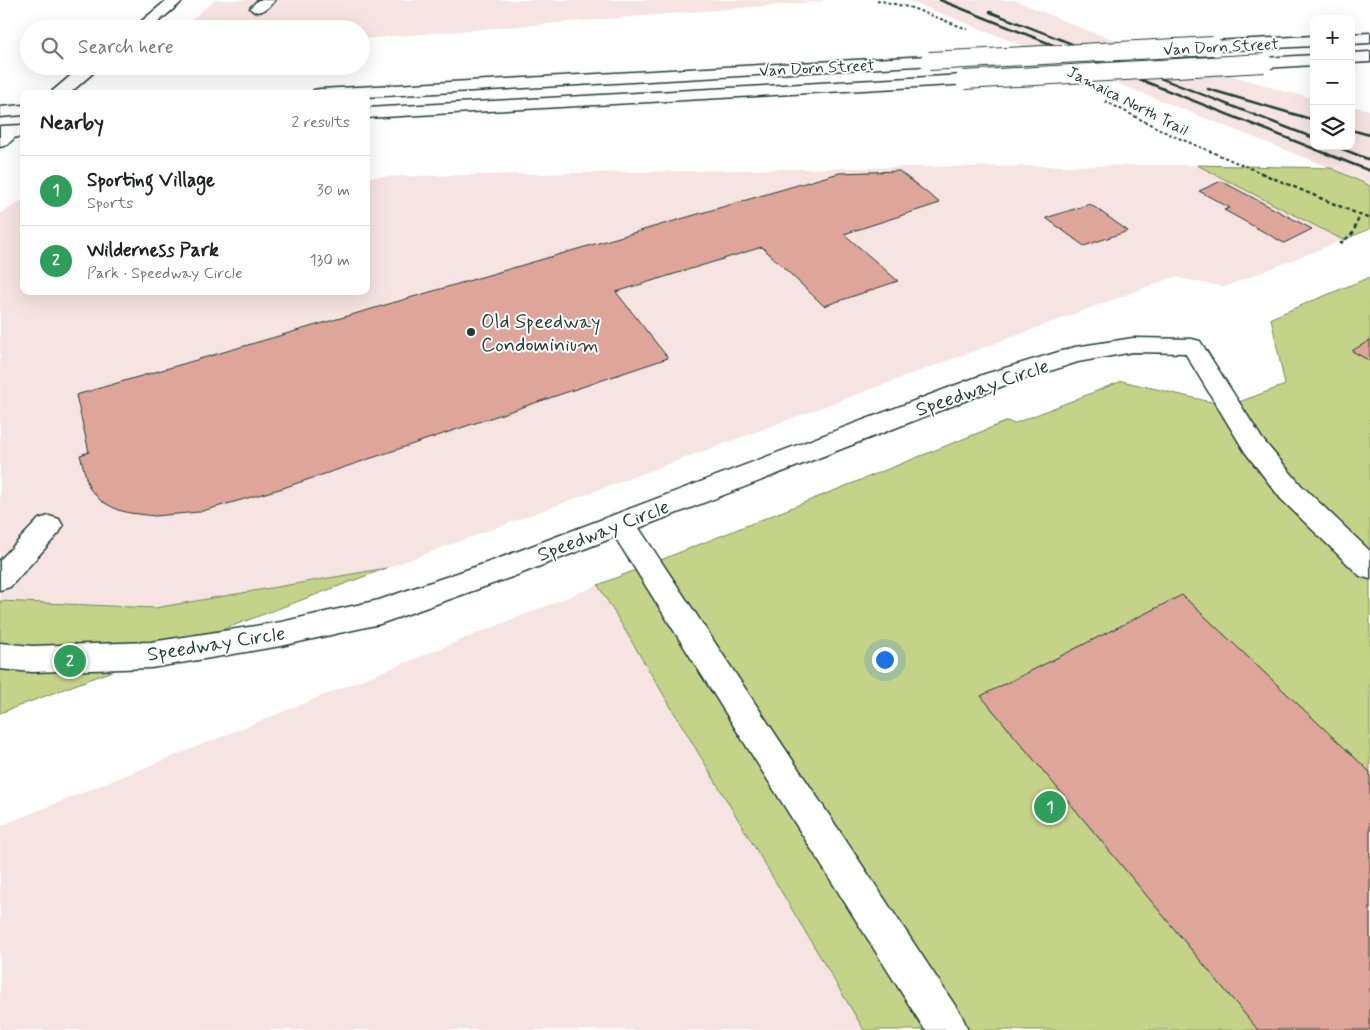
<!DOCTYPE html>
<html lang="en">
<head>
<meta charset="utf-8">
<style>
  :root { --surface:#fff; --page:#f2f2f2; --text:#202124; --muted:#757577; --line:#e0e0e0; --accent:#1f3d34 }
  body { margin:0; font-family:Mynerve,sans-serif; background:var(--page); color:var(--text) }
  .controls { position:absolute; right:15px; top:15px; display:grid; overflow:hidden; border-radius:10px; box-shadow:0 5px 20px #0002 }
  .controls button { width:45px; height:45px; display:grid; place-items:center; padding:0; border:0; border-bottom:1px solid var(--line); background:var(--surface); color:var(--text); font:25px sans-serif }
  .you { position:absolute; left:884px; top:659px; width:18px; height:18px; margin:-12px; border:4px solid #fff; border-radius:50%; background:#1a73e8; box-shadow:0 0 0 8px #1a73e833 }
  .badge { display:grid; place-items:center; width:32px; height:32px; border-radius:50%; background:var(--accent); color:#fff; font-size:16px; font-weight:700 }
  .pin { position:absolute; translate:-50% -50%; border:2px solid #fff; box-shadow:0 1px 5px #0006 }
  .list { margin:0; padding:0; list-style:none }
  h2 { display:flex; justify-content:space-between; align-items:center; height:65px; margin:0; padding:0 20px; font-size:21px }
  h2 small { font-size:16px; font-weight:400; color:var(--muted) }
  .list li { display:grid; grid-template-columns:32px 1fr auto; gap:15px; align-items:center; box-sizing:border-box; height:70px; padding:0 20px; border-top:1px solid var(--line) }
  .list b { display:block; font-size:19px; white-space:nowrap }
  .list p { margin:0; font-size:16px; white-space:nowrap; color:var(--muted) }
  .list em { font-size:16px; font-style:normal; color:var(--muted) }
  .icon { flex:none; width:28px; height:28px; fill:none; stroke:currentColor; stroke-width:2; stroke-linecap:round; stroke-linejoin:round }
  .map { position:relative; flex:none; width:1370px; height:1030px; overflow:hidden }
  .search { position:absolute; background:var(--surface); box-shadow:0 5px 20px #0002; left:20px; top:20px; width:350px; height:55px; display:flex; align-items:center; gap:12px; box-sizing:border-box; padding:0 18px; border-radius:28px; color:var(--muted); font-size:19px }
  .panel { position:absolute; background:var(--surface); box-shadow:0 5px 20px #0002; left:20px; top:90px; width:350px; height:205px; border-radius:10px }
  .map>svg:first-child { display:block }
  .built { fill:#f5e4e1 }
  .green { fill:#c4d387; stroke:#72885e }
  .building { fill:#dea59b; stroke:#1f3d34 }
  .lines { fill:none; stroke-linecap:round; stroke-linejoin:round }
  .minor-casing { stroke:#1f3d34; stroke-width:3 }
  .major-casing { stroke:#1f3d34; stroke-width:3 }
  .path-far1 { stroke:#1f3d34; stroke-width:2; stroke-dasharray:3 2.5; stroke-linecap:butt }
  .path { stroke:#1f3d34; stroke-width:2.5; stroke-dasharray:4 3; stroke-linecap:butt }
  .minor { fill:#fff; fill-rule:evenodd }
  .major { fill:#fff; fill-rule:evenodd }
  .rail { stroke:#1f3d34; stroke-width:2.5 }
  .major-bridge-casing { stroke:#1f3d34; stroke-width:20; stroke-linecap:butt }
  .major-bridge { stroke:#fff; stroke-width:18 }
  .poi-dot { fill:#1f3d34; stroke:#fff; stroke-width:2 }
  .labels { text-anchor:middle; stroke-width:4; stroke-linejoin:round; paint-order:stroke }
  .far-street-label { font-size:16px; fill:#1f3d34; stroke:#fff }
  .poi-label { font-size:20px; fill:#1f3d34; stroke:#fff; text-anchor:start }
  .street-label { font-size:20px; fill:#1f3d34; stroke:#fff }
</style>
</head>
<body>
<div class="map">
<svg width="1370" height="1030" viewBox="0 0 1370 1030">
  <rect width="100%" height="100%" fill="#fff"/>
  <filter id="ink" filterUnits="userSpaceOnUse"><feTurbulence type="fractalNoise" baseFrequency=".02" numOctaves="2"/><feDisplacementMap in="SourceGraphic" scale="10" xChannelSelector="R" yChannelSelector="G"/><feConvolveMatrix kernelMatrix="1 2 1 2 8 2 1 2 1" color-interpolation-filters="sRGB"/></filter>
  <g filter="url(#ink)">
    <path class="built" d="M215,0H822L825,1L361,39V29H181Z
      M907,0H1014L1091,32L1283,91L1314,98V146H1351V106L1370,110V186L1331,168Z
      M1197,165L1343,240L1224,287L1174,277L387,568L155,608L0,601V214L24,199V291H366V177L906,167Z
      M598,585L864,1030H0V826Z"/>
    <path class="green" d="M1197,165L1331,168L1370,186V229L1343,240Z
      M1370,277V1030H864L598,585L1008,421L1013,424L1122,381L1228,406L1285,385L1271,318Z
      M387,568L0,713V601L155,608Z"/>
    <path class="building" d="M899,171L940,203L844,234L898,281L824,306L762,247L616,292L668,358L283,488L199,512L155,516L130,513L118,510L101,501L90,489L87,481L80,455L89,452L76,395L839,173Z
      M1221,181L1312,229L1284,243L1224,210L1230,208L1199,191Z
      M1090,204L1128,231L1084,246L1046,218Z
      M1370,340V361L1352,351Z
      M1182,595L1370,772V1030H1258L981,696Z"/>
    <g class="lines">
      <g class="minor-casing">
        <path id="minor" d="M258,0H275C269,8 262,14 253,11L250,8Z
          M12,126L19,128L21,132L7,145L0,147V132Z
          M1133,338L1192,339L1200,341L1263,440L1301,485L1370,551V579L1360,576L1281,499L1245,452L1185,353L1133,352L1078,362L1003,386L639,528L962,1016L968,1030H925L615,537L512,577L380,624L281,646L151,668L32,672L0,669V643L32,646L151,642L281,622L379,600L492,561L985,374L1075,347Z
          M49,516L59,519L63,526L59,533L10,587L0,590V560L39,519Z"/>
      </g>
      <g class="major-casing">
        <path id="major" d="M167,0H184L150,29H132Z
          M1370,33V43L1351,44V34Z
          M1314,36V46L1213,51L1207,49L1205,46L1207,43L1213,41Z
          M1370,52V62L1351,63V53Z
          M1314,55V65L1264,68L1258,67L1256,63L1258,59L1264,58Z
          M929,56L935,57L937,61L935,65L366,97V94H311L314,90L320,89Z
          M82,66H101L69,94H49Z
          M964,75L970,76L973,80L970,84L366,118V108Z
          M24,105V115L0,117V107Z
          M24,125V137L0,138V126Z"/>
      </g>
      <path class="path-far1" d="M877,0L912,8L967,29
        M1105,101L1169,134L1264,174"/>
      <path class="path" d="M1261,173L1370,219
        M1340,244L1353,233L1360,215"/>
      <use href="#minor" class="minor"/>
      <use href="#major" class="major"/>
      <path class="rail" d="M940,0L1370,171
        M990,12L1314,138
        M1208,89L1314,120
        M1351,130L1370,135
        M1335,146L1370,160"/>
      <g class="major-bridge-casing">
        <path id="major-bridge" d="M929,61L1213,46
          M964,80L1264,63"/>
      </g>
      <use href="#major-bridge" class="major-bridge"/>
    </g>
  </g>
  <circle class="poi-dot" cx="471" cy="332" r="5"/>
  <g class="labels">
    <g class="far-street-label">
      <text transform="translate(1221 46) rotate(-3)" y="6">Van Dorn Street</text>
      <text transform="translate(817 67) rotate(-3)" y="6">Van Dorn Street</text>
      <text transform="translate(1128 100) rotate(27)" y="6">Jamaica North Trail</text>
    </g>
    <g class="poi-label">
      <text x="481" y="328">Old Speedway<tspan x="481" dy="23">Condominium</tspan></text>
    </g>
    <g class="street-label">
      <text transform="translate(982 387) rotate(-19)" y="7">Speedway Circle</text>
      <text transform="translate(603 530) rotate(-21)" y="7">Speedway Circle</text>
      <text transform="translate(216 643) rotate(-9)" y="7">Speedway Circle</text>
    </g>
  </g>
</svg>
<div class="controls">
<button>+</button>
<button>−</button>
<button><svg class="icon" aria-label="layers" viewBox="0 0 24 24"><path d="M12 4l9 5-9 5-9-5zM3 14l9 5 9-5"/></svg></button>
</div>
<div class="you"></div>
<div class="pin badge" style="left:1050px;top:807px;background:#2e9e5b">1</div>
<div class="pin badge" style="left:70px;top:661px;background:#2e9e5b">2</div>
<div class="search"><svg class="icon" aria-label="search" viewBox="0 0 24 24"><circle cx="10" cy="10" r="6"/><path d="M15 15l6 6"/></svg>Search here</div>
<section class="panel">
<h2>Nearby<small>2 results</small></h2>
<ul class="list">
<li><span class="badge" style="background:#2e9e5b">1</span><div><b>Sporting Village</b><p>Sports</p></div><em>30 m</em></li>
<li><span class="badge" style="background:#2e9e5b">2</span><div><b>Wilderness Park</b><p>Park · Speedway Circle</p></div><em>130 m</em></li>
</ul>
</section>
</div>
</body>
</html>
